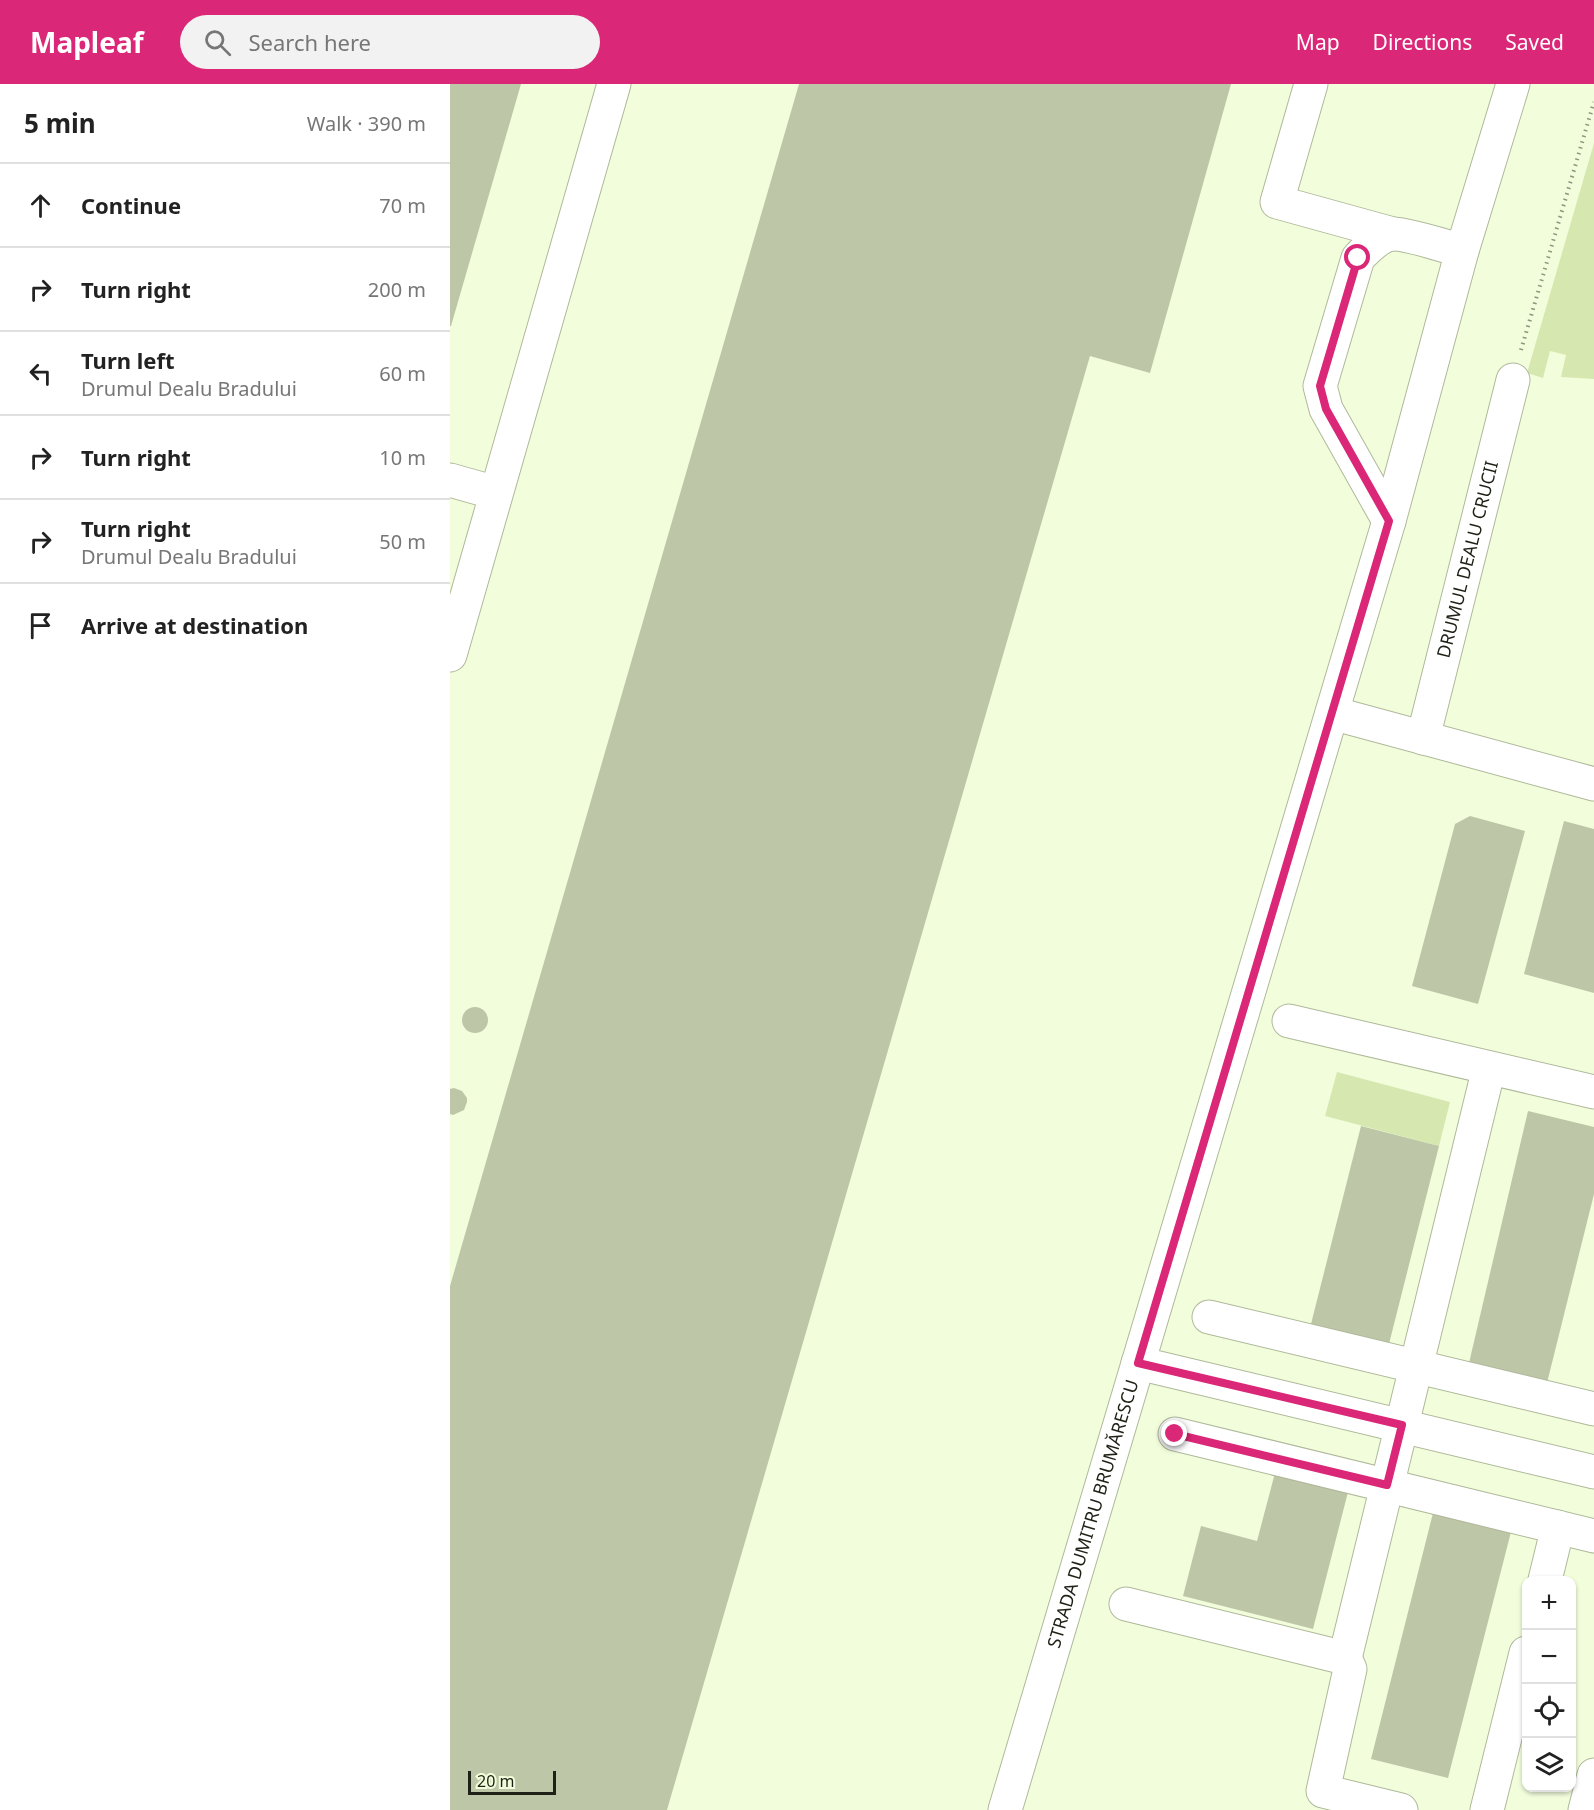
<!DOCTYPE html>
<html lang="en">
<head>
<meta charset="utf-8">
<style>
  :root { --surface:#fff; --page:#f2f2f2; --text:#222; --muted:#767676; --line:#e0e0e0; --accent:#db2777 }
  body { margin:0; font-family:"Noto Sans",sans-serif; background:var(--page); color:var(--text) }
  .controls { position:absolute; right:18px; bottom:18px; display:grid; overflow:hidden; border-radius:12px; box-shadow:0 2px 4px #0004 }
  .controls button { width:54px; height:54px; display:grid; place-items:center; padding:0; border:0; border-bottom:2px solid var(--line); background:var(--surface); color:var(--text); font:30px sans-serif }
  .scale { position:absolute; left:18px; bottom:15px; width:88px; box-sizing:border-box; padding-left:6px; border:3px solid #1e2115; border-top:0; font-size:16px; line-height:21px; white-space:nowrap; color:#1e2115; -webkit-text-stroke:4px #f2fddc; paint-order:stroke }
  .stop { position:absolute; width:18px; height:18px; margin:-14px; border:4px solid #db2777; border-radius:50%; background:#fff }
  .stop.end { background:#db2777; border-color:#fff; box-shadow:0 2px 6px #0008 }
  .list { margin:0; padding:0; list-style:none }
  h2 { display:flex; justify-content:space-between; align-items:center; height:78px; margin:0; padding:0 24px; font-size:26px }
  h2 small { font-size:20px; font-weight:400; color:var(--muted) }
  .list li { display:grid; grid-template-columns:39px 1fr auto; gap:18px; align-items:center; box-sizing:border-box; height:84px; padding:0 24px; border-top:2px solid var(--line) }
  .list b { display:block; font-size:22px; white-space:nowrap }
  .list p { margin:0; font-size:20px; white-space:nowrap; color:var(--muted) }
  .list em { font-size:20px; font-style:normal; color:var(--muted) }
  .icon { flex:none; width:33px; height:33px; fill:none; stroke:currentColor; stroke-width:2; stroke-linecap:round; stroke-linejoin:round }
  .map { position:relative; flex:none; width:1144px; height:1726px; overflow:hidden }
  header { display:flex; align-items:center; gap:36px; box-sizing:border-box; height:84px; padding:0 30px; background:var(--accent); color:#fff }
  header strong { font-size:28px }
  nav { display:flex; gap:33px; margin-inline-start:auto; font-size:21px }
  .search { width:420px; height:54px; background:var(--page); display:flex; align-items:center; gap:15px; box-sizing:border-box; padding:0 21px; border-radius:33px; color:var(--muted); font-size:22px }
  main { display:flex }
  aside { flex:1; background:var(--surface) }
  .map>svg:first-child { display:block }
  .green { fill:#d7e7b0 }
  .building { fill:#bdc7a8 }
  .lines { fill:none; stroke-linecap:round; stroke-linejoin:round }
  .minor-casing { stroke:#afb99a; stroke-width:35 }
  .path { stroke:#8f967f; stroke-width:4; stroke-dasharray:1.5 4.5; stroke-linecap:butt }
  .minor { stroke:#fff; stroke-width:33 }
  .route { stroke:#db2777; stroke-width:8 }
  .labels { text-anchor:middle; stroke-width:4.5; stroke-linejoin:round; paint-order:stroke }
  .street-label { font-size:18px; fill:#1e2115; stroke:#f2fddc }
</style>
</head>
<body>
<header>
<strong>Mapleaf</strong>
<div class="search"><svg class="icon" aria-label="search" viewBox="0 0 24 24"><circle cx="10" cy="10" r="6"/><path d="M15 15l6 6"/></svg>Search here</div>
<nav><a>Map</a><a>Directions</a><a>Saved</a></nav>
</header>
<main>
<aside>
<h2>5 min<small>Walk · 390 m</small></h2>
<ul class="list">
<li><svg class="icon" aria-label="ahead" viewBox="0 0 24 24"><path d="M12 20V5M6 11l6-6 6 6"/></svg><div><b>Continue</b></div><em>70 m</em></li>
<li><svg class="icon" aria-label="right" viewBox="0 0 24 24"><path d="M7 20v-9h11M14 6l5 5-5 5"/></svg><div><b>Turn right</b></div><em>200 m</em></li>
<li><svg class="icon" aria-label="left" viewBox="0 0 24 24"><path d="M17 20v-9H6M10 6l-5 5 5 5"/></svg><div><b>Turn left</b><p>Drumul Dealu Bradului</p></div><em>60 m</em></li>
<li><svg class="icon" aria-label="right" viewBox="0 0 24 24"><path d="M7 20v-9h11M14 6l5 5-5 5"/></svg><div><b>Turn right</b></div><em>10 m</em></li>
<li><svg class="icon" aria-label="right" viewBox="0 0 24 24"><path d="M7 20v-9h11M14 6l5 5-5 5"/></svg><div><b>Turn right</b><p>Drumul Dealu Bradului</p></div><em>50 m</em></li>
<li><svg class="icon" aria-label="arrive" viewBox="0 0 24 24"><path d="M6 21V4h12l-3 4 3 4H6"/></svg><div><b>Arrive at destination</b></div></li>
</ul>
</aside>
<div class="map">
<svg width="1144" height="1726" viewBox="0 0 1144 1726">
  <rect width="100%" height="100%" fill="#f2fddc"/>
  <path class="green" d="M1144,59V295L1111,293L1116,271L1100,267L1093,294L1077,289Z
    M887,988L1000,1018L989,1062L875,1032Z"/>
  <path class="building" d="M0,0H71L1,242H0Z
    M349,0H781L700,289L640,272L217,1726H0V1202Z
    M1020,732L1075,747L1028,920L962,902L1005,740Z
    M1114,737L1144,745V909L1074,890Z
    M12 936a13 13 0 1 1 26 0a13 13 0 1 1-26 0Z
    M4,1004L12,1007L17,1014V1018L14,1026L3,1031L0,1030V1005Z
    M1078,1027L1144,1043V1110L1097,1299L1019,1279Z
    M911,1042L989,1062L939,1260L861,1240Z
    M826,1385L899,1404L863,1545L733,1512L751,1442L807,1457Z
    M984,1425L1062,1444L998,1694L921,1675Z"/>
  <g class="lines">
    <g class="minor-casing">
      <g id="minor">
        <path d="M861,0L827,118L943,150"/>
        <path d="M0,396L46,409"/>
        <path d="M939,437L876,325L870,302L908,174C917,165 928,152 942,150C953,149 999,163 1012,167"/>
        <path d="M0,571L164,0"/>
        <path d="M882,629L1144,700"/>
        <path id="s1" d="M973,654L1063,296"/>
        <path d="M839,937L1144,1008"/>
        <path d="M759,1233L1144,1325"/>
        <path d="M688,1279L1144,1388"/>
        <path d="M725,1350L1144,1452"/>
        <path d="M1095,1496L1108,1443"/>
        <path d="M676,1520L895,1574"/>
        <path d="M895,1574L1039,984"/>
        <path d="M895,1574L900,1585L873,1707L951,1726"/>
        <path id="s2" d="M555,1726L939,437L1012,167L1063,0"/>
        <path d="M1037,1726L1076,1569"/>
        <path d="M1135,1726L1144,1691"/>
      </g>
    </g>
    <path class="path" d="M1071,266L1144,18"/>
    <use href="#minor" class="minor"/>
  </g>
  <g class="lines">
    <path class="route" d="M725,1350L937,1401L952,1341L688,1279L939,437L876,325L870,302L908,174"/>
  </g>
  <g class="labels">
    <g class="street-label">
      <text dy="6" stroke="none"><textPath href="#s1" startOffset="184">DRUMUL DEALU CRUCII</textPath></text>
      <text dy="6" stroke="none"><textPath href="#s2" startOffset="309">STRADA DUMITRU BRUMĂRESCU</textPath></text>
    </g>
  </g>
</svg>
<div class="controls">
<button>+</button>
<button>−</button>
<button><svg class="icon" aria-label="locate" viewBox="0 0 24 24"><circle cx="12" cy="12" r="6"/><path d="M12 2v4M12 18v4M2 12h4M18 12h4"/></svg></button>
<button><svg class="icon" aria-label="layers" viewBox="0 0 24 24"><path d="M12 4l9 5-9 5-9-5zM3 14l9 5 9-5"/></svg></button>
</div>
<div class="scale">20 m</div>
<div class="stop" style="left:908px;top:174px"></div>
<div class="stop end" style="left:725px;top:1350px"></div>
</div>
</main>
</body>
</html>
